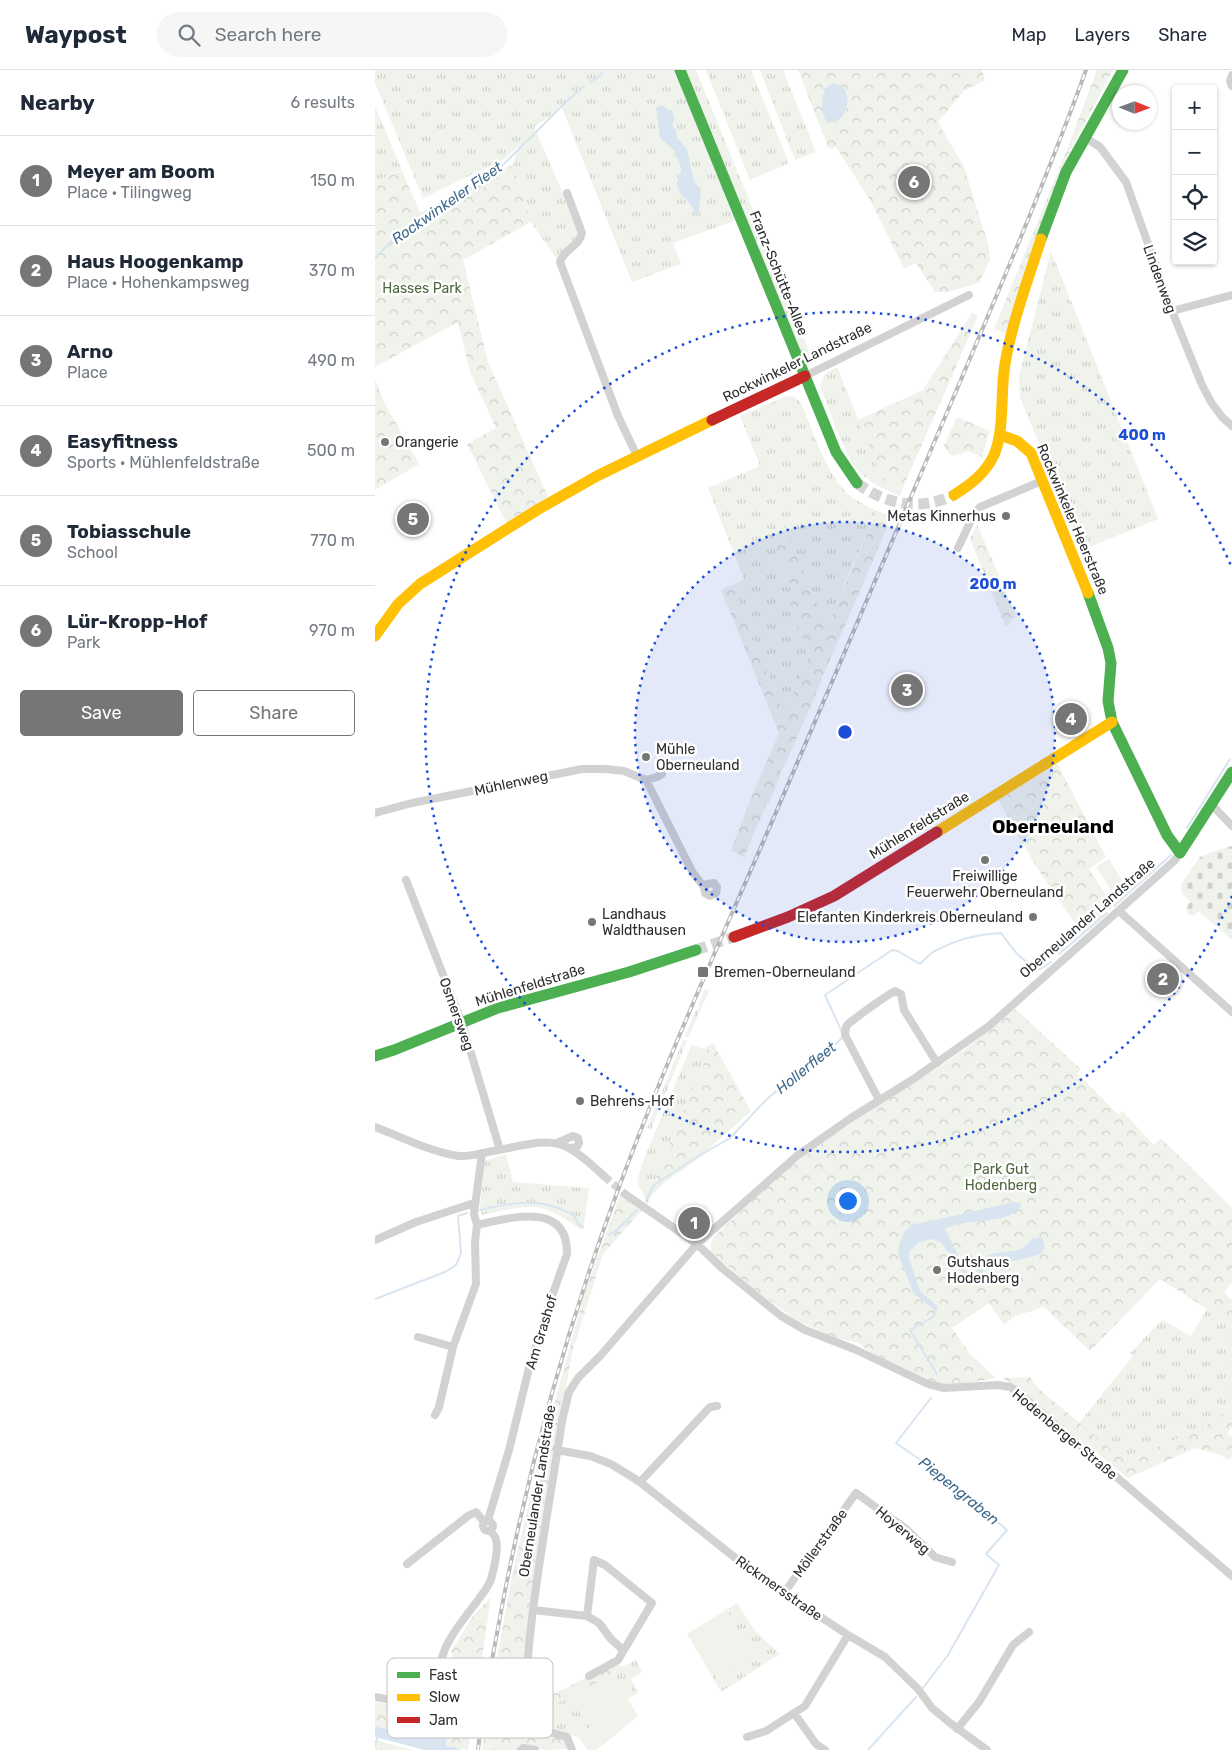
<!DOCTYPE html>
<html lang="en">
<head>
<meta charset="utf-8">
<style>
  :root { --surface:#fff; --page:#f6f6f7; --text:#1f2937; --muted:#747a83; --line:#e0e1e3; --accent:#767676 }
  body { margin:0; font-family:Rubik,sans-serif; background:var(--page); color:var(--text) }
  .controls { position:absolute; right:15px; top:15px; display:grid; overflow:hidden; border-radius:5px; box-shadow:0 1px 4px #0004 }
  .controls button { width:45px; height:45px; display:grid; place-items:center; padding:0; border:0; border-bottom:1px solid var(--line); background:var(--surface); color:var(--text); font:25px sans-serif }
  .compass { position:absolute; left:737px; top:15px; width:45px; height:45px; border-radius:50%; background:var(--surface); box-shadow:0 1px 4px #0004; rotate:91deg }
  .you { position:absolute; left:472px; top:1130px; width:18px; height:18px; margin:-12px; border:4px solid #fff; border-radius:50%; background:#1a73e8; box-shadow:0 0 0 8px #1a73e833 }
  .badge { display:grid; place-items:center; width:32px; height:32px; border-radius:50%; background:var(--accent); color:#fff; font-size:16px; font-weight:700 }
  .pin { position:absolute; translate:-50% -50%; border:2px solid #fff; box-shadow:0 1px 5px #0006 }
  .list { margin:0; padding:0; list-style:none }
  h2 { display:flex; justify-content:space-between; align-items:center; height:65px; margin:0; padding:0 20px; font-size:21px }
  h2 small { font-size:16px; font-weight:400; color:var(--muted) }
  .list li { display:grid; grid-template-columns:32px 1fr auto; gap:15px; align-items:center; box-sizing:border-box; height:90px; padding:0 20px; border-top:1px solid var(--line) }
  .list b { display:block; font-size:19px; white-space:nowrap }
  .list p { margin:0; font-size:16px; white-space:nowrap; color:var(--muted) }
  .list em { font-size:16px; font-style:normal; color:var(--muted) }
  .actions { display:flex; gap:10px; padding:15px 20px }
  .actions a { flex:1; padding:11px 0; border:1px solid var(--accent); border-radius:5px; text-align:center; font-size:18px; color:var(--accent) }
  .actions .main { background:var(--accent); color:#fff }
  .icon { flex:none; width:28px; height:28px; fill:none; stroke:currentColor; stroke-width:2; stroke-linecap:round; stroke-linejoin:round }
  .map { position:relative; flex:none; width:857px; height:1680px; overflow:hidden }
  header { display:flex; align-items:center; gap:30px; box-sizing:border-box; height:70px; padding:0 25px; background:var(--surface); border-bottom:1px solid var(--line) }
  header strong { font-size:24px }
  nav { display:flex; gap:28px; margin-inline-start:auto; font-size:18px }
  .search { width:350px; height:45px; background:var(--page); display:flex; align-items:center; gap:12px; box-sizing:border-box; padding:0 18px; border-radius:28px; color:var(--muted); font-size:19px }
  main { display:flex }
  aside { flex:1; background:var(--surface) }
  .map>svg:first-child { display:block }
  .grass { fill:url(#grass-tufts) }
  .forest { fill:url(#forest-crowns) }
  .cemetery { fill:url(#cemetery-stones) }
  .garden { fill:#eff3eb }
  .water { fill:#d8e5f0 }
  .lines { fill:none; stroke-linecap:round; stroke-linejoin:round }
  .stream { stroke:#d8e5f0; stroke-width:2 }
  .street-tunnel { stroke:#d5d5d5; stroke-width:8; stroke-dasharray:8 4; stroke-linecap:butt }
  .secondary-tunnel { stroke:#d5d5d5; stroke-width:11; stroke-dasharray:11 5.5; stroke-linecap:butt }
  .street { stroke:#d2d2d2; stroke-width:8 }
  .fast { stroke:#4caf50; stroke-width:11 }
  .slow { stroke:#ffc107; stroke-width:11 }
  .jam { stroke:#c62828; stroke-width:11 }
  .rail-casing { stroke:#b9b9b9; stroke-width:4 }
  .rail { stroke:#fff; stroke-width:2; stroke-dasharray:5.5; stroke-linecap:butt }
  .ring { fill:none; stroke:#1d4ed8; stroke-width:2.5; stroke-dasharray:2.5 5 }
  .poi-dot { fill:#767676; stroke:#fff; stroke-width:2 }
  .labels { text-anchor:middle; stroke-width:5; stroke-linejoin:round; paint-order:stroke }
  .street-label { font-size:14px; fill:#2d2d2d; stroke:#fff }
  .park-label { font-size:14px; fill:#4d673d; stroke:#fff }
  .poi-label { font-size:14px; fill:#2d2d2d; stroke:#fff; text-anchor:start }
  .water-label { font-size:15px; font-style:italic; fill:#3f698c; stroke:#fff }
  .district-label { font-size:19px; font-weight:bold; fill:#000; stroke:#fff }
  .key { fill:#fff; stroke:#c0c0c0; stroke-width:1 }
  .key-label { font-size:14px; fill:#2d2d2d }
  .centre { fill:#1d4ed8; stroke:#fff; stroke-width:2.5 }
  .ring-label { font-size:15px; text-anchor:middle; font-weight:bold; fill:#1d4ed8; stroke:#fff; stroke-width:5; stroke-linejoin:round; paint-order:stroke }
</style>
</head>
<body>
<header>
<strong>Waypost</strong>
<div class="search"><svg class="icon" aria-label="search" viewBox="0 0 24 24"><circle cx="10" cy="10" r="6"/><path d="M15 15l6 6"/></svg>Search here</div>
<nav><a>Map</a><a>Layers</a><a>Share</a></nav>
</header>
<main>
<aside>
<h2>Nearby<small>6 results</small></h2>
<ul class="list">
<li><span class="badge">1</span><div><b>Meyer am Boom</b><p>Place · Tilingweg</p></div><em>150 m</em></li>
<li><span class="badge">2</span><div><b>Haus Hoogenkamp</b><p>Place · Hohenkampsweg</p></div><em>370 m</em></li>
<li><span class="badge">3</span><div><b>Arno</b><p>Place</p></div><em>490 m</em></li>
<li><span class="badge">4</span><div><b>Easyfitness</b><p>Sports · Mühlenfeldstraße</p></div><em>500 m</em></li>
<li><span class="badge">5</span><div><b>Tobiasschule</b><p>School</p></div><em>770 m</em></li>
<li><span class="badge">6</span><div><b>Lür-Kropp-Hof</b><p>Park</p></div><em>970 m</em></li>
</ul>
<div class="actions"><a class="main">Save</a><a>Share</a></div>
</aside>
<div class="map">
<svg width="857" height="1680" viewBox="0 0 857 1680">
  <defs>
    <pattern id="grass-tufts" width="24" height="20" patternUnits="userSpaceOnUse" patternTransform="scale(1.25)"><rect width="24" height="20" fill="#eff3eb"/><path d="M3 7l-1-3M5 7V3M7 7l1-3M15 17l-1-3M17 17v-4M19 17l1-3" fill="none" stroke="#cdd1ca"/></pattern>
    <pattern id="forest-crowns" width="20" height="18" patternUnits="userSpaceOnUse" patternTransform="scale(1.25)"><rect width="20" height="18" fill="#eff3eb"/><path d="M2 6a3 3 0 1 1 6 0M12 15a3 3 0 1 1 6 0" fill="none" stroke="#cdd1ca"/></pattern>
    <pattern id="cemetery-stones" width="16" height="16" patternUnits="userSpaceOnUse" patternTransform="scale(1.25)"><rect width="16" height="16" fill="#eff3eb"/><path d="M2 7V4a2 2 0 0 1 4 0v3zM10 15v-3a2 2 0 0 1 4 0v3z" fill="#cdd1ca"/></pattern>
  </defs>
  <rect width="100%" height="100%" fill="#fff"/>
  <path class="grass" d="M0,0H301L362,150L298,173L306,194L257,212L187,38L159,57L205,163L202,169L181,188L156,152L138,94L144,75L130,89L48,128L0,13Z
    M308,0H321L390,169L380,172Z
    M331,0H376L414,93L375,110Z
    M385,0H408L441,82L420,90Z
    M0,36L27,100L0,111Z
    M391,173L436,287L430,291L415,265L383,177Z
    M676,181L783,449L707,480L645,327L644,306Z
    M462,297L508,410L527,420L525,426C510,420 496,413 484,402C469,385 454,338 445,316L450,304Z
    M412,326L420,327L426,333C437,358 452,405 472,423C481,431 492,436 502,441L474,503L452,558L410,457L392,465L407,493L418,520L415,538L435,584L409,646L357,515L369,509L333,418L385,396L365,346Z
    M330,919L334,921L313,968L310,966L321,940L322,941L325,935L323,934Z
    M308,970L312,971L276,1059L272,1058L282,1032L285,1033L288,1025L286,1024Z
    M338,973L280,1108L289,1113L276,1126L272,1134L270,1132L271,1129L262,1112L267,1094L317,974L328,979Z
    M131,1084L138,1112L214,1118L208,1161C195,1152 176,1138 160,1137C142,1136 123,1142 106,1145L105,1137L110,1091Z
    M832,1239L857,1255V1332L843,1349L813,1364L750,1391L704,1353L758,1286L755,1283L787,1250L816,1266Z
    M362,1533L380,1561L405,1584L346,1622L337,1606L376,1582L351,1540Z
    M261,1590L267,1602L256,1609L263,1623L253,1629L238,1604L246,1597Z
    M197,1627L217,1655L203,1667L163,1655L167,1639Z
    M0,1670L37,1680H0Z"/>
  <path class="forest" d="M423,0H607L610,10L589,21L563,52L589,97L614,177L615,190L604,213L572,222H560L541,193L529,199L496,132L461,77L454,79Z
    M722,0H738L695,81L664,158L632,264L619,259L693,77Z
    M138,94L156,152L88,190L113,292L173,427L132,454L92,374L121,358L95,302L83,252L0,297V111L27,101L45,143L72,129V125Z
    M597,243L603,246L527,420L508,410L483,350L548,320Z
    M0,309L9,332L44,394L0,420Z
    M582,347L615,361L607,387L593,381C580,385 577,390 569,376Z
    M502,441L517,446L449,604H448L446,609L447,610L409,697H407L405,703L406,704L394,733H392L369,787L356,781L376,728L404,663L346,520L357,515L409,645L435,584L415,538L418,520L407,493L391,465L410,456L452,557Z
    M602,454L641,546L631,557L595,469Z
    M682,693L731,787L714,799L738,836L707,863L662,798L623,730Z
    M640,939L706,999L702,1003L744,1045L747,1041L779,1075L786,1068L857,1138V1212L849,1223L857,1230V1255L788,1211L784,1210L715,1281L669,1237L640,1246L629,1255L614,1233L577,1258L595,1284L621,1308L587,1314H562L499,1285L482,1272L461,1268L422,1251L374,1215L336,1182V1174L339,1167C372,1135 406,1102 444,1075C509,1030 581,992 640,939Z
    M338,973L376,1041L319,1092L289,1113L280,1108Z
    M245,1125L267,1140L228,1184L197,1283L180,1380L147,1647L143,1651L112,1645L137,1505L166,1383L209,1225Z
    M655,1307L663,1318L750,1391L813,1364L843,1349L857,1332V1357L852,1364L857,1367V1387L854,1390L846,1385L820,1378L753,1408L628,1308Z
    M116,1527L99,1642L84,1639L88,1610L76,1581L98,1546Z
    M242,1592L246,1597C223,1616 195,1628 167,1639L163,1655L156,1649L153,1633L181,1623Z
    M0,1632L98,1650L93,1680L69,1676L72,1670C55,1664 39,1654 22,1662L0,1656Z
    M111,1653L184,1667L191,1671L192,1679L172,1680L144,1675L143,1680H107Z"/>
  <path class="cemetery" d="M857,776V870L824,841L818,846L813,844L811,838L815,832L807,823L806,814L825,787L842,780Z"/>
  <path class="garden" d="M734,789L748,812L736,820L721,797Z
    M351,1540L376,1582L337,1606L312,1564Z
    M238,1604L263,1646L222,1680H213L203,1667L217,1655L197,1627Z"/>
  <path class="water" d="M459,13L469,17C478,32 468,58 451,51C445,40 447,30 450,18Z
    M287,35L294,40H297L300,48L297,55L301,60L302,68L312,79L318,108L326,122L323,145H320C318,132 307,129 303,119C300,112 307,106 306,99C306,95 303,92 302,87L299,86L300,81L285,68L281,38Z
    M640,1132L646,1133V1136C633,1156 590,1147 570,1159L589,1197L592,1202L599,1206C604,1199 604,1191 612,1186C627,1179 648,1186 656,1169L666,1167C671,1174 671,1180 663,1185L613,1197L608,1201L602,1212L592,1211L577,1185L571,1180L567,1173L557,1169L545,1172L539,1177L535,1181L534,1188L542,1213L546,1222L563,1237L561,1241L539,1224L524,1187L523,1178L529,1162L538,1154L546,1153Z
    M0,1656L22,1662C39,1655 57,1661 72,1670L70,1676L79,1677L87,1680H50L0,1667Z"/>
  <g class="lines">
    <path class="stream" d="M215,12L223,7L228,2
      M0,188L20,167L126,97L194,29L209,16
      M812,758L855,689
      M739,836L796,785
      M684,884L732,843
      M467,962L450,925L517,880L523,881L543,893H546C550,889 554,885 558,882C578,871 603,864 626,863C638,879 646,892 665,899L676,892
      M271,1131L279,1115L317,1090L355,1068L391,1030L419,1006L464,971L468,966
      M105,1140C132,1134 156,1128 183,1138C187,1140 195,1142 198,1145C200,1147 202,1152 204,1155L208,1157
      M234,1165L240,1162L262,1140
      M0,1229L70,1202L81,1195L86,1183L83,1146L92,1143
      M561,1241L558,1247L535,1260L562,1304
      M548,1618L573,1585L624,1495L611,1484L632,1460L566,1404L521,1373L556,1328
      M0,1675L3,1666
      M493,1680L541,1627"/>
    <path class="street-tunnel" d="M229,1106L250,1124"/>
    <path class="secondary-tunnel" d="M482,413C511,435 546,441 579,425
      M321,880L359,867"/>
    <path class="street" d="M857,5L855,11L857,16
      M709,67L725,77L751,112L797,241L827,315L836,332L847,347L857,356
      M192,123L207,163C205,176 188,180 185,192L243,346L262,386
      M797,241L857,225
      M430,306L594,225
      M583,478L599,444L605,437L667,411
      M271,710L318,803L329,817L330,823L335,826L341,823L342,817L339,813L332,814L329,817
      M836,734L857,756
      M0,743L37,733L207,699H231L249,701L271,710L282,707L287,704
      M31,810L87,953L125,1080
      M744,841L857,942
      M504,1030L470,965L471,957L474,953C489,942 504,930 520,921L526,924L529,940L562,993
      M0,1057C24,1066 58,1083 84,1086C95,1087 107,1083 118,1081C178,1070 182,1062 229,1106
      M182,1073L198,1066L203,1068L204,1073L202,1077L195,1078
      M250,1124L322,1174L348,1199L406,1246L430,1260L479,1279L553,1314L569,1318L623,1315L635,1317L640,1320L857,1506
      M102,1155C134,1148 193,1130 192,1184L176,1229L154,1298L134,1380L113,1450
      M0,1170L41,1152L99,1133
      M43,1267L78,1277
      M60,1345L64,1337L78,1277L101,1214L100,1172L102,1155L99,1144L107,1083
      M182,1380L215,1386L236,1394L265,1412L378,1502L473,1565L510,1587L543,1619L557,1638L575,1653L612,1680
      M265,1412L335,1337L342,1336
      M108 1456a5 5 0 1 1 10 0a5 5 0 1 1-10 0Z
      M32,1494L93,1446L101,1442L109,1452
      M409,1523L481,1423L530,1458L560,1487L577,1492
      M158,1540L212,1546L224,1553L236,1569L248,1580
      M212,1546L219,1490L230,1495L277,1533L243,1590L214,1606
      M81,1623C36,1595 102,1539 115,1512C118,1504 124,1478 121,1470C121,1467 117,1463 115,1460
      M0,1627L149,1655L192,1667L197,1680
      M419,1643L441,1674L450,1680
      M149,1655C151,1552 172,1452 187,1351L194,1322L203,1308L226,1285L322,1174L423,1085L476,1048L537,1010L614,956L779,809L799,791L805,783
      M582,1659L604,1632L638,1575L654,1562
      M372,1667L391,1661L430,1636L473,1565
      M146,1680L148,1678L160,1680"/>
    <path class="fast" d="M305,0L461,382L482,413
      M666,169L691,102L748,0
      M713,523L733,578L736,593L733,631L737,652L792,765L805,783L857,702
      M0,986L19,980L123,938L254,902L321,880"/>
    <path class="slow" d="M625,365L642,371L656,383L713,523
      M579,425C596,414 610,404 619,385C630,359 625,322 630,294C637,252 653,210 666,169
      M0,566L23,534L45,514L162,440L222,406L337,350
      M562,762L737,652"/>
    <path class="jam" d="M337,350L430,306
      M359,867L413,847L459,826L562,762"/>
    <g class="rail-casing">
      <path id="rail" d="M103,1680C108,1635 117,1591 125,1547C151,1408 188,1271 236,1139C285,1003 345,872 402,740C461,602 521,464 579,326C625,218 671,110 711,0"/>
    </g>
    <use href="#rail" class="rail"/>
  </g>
  <circle cx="470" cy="662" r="210" fill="#1d4ed8" fill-opacity=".12"/>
  <g class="ring">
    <circle cx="470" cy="662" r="210"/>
    <path d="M857 826A420 420 0 1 1 857 498"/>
  </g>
  <g class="poi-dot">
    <circle cx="10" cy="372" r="5"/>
    <circle cx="631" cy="446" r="5"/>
    <circle cx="271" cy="687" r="5"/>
    <circle cx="610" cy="790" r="5"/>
    <circle cx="658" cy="847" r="5"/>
    <circle cx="217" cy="852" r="5"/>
    <rect x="322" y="896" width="12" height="12" rx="2.5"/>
    <circle cx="205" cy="1031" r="5"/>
    <circle cx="562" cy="1200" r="5"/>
  </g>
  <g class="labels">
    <g class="street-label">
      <text transform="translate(404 203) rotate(68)" y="5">Franz-Schütte-Allee</text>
      <text transform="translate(785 209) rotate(70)" y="5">Lindenweg</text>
      <text transform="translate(422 292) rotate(-26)" y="5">Rockwinkeler Landstraße</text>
      <text transform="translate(698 449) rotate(67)" y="5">Rockwinkeler Heerstraße</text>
      <text transform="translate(136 713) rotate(-12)" y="5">Mühlenweg</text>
      <text transform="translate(544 755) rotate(-32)" y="5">Mühlenfeldstraße</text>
      <text transform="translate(712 848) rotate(-41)" y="5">Oberneulander Landstraße</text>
      <text transform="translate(155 915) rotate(-17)" y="5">Mühlenfeldstraße</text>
      <text transform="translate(82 944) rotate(70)" y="5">Osmersweg</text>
      <text transform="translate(166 1262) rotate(-73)" y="5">Am Grashof</text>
      <text transform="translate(690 1364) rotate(40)" y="5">Hodenberger Straße</text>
      <text transform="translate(162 1421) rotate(-81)" y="5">Oberneulander Landstraße</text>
      <text transform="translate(528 1460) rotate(40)" y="5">Hoyerweg</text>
      <text transform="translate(445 1473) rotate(-54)" y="5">Möllerstraße</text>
      <text transform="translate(404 1518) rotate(35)" y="5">Rickmersstraße</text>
    </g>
    <g class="park-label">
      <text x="47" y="223">Hasses Park</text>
      <text x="626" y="1104">Park Gut<tspan x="626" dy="16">Hodenberg</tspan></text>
    </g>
    <g class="poi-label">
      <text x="20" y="377">Orangerie</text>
      <text x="621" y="451" text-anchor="end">Metas Kinnerhus</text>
      <text x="281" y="684">Mühle<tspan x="281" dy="16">Oberneuland</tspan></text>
      <text x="610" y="811" text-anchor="middle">Freiwillige<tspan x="610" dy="16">Feuerwehr Oberneuland</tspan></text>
      <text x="227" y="849">Landhaus<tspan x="227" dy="16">Waldthausen</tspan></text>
      <text x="648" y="852" text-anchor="end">Elefanten Kinderkreis Oberneuland</text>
      <text x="339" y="907">Bremen-Oberneuland</text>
      <text x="215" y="1036">Behrens-Hof</text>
      <text x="572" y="1197">Gutshaus<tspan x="572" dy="16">Hodenberg</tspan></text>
    </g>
    <g class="water-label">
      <text transform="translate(72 133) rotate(-35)" y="5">Rockwinkeler Fleet</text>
      <text transform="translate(431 998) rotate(-39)" y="5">Hollerfleet</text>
      <text transform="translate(584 1421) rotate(39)" y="5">Piepengraben</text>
    </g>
    <g class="district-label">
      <text x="678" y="763">Oberneuland</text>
    </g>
  </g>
  <rect x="12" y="1588" width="166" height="80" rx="8" class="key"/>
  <rect x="22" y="1602" width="23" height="6" fill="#4caf50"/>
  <rect x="22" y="1624" width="23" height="7" fill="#ffc107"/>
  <rect x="22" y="1647" width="23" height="6" fill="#c62828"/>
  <g class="key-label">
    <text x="54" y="1610">Fast</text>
    <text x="54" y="1632">Slow</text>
    <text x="54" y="1655">Jam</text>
  </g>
  <circle cx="470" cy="662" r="8" class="centre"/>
  <g class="ring-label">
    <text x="767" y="370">400 m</text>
    <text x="618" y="519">200 m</text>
  </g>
</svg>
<div class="controls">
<button>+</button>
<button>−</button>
<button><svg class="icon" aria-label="locate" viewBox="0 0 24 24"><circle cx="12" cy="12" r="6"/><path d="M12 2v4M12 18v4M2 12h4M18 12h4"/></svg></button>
<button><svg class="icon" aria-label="layers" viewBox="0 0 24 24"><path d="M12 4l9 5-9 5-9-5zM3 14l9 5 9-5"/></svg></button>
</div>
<svg class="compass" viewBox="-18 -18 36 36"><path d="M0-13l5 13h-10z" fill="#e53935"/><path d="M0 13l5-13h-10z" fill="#747a83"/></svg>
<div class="you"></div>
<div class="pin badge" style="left:319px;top:1153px">1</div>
<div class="pin badge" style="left:788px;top:909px">2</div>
<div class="pin badge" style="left:532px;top:620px">3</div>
<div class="pin badge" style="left:696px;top:649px">4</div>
<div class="pin badge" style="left:38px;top:449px">5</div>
<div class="pin badge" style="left:539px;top:112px">6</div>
</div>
</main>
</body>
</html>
